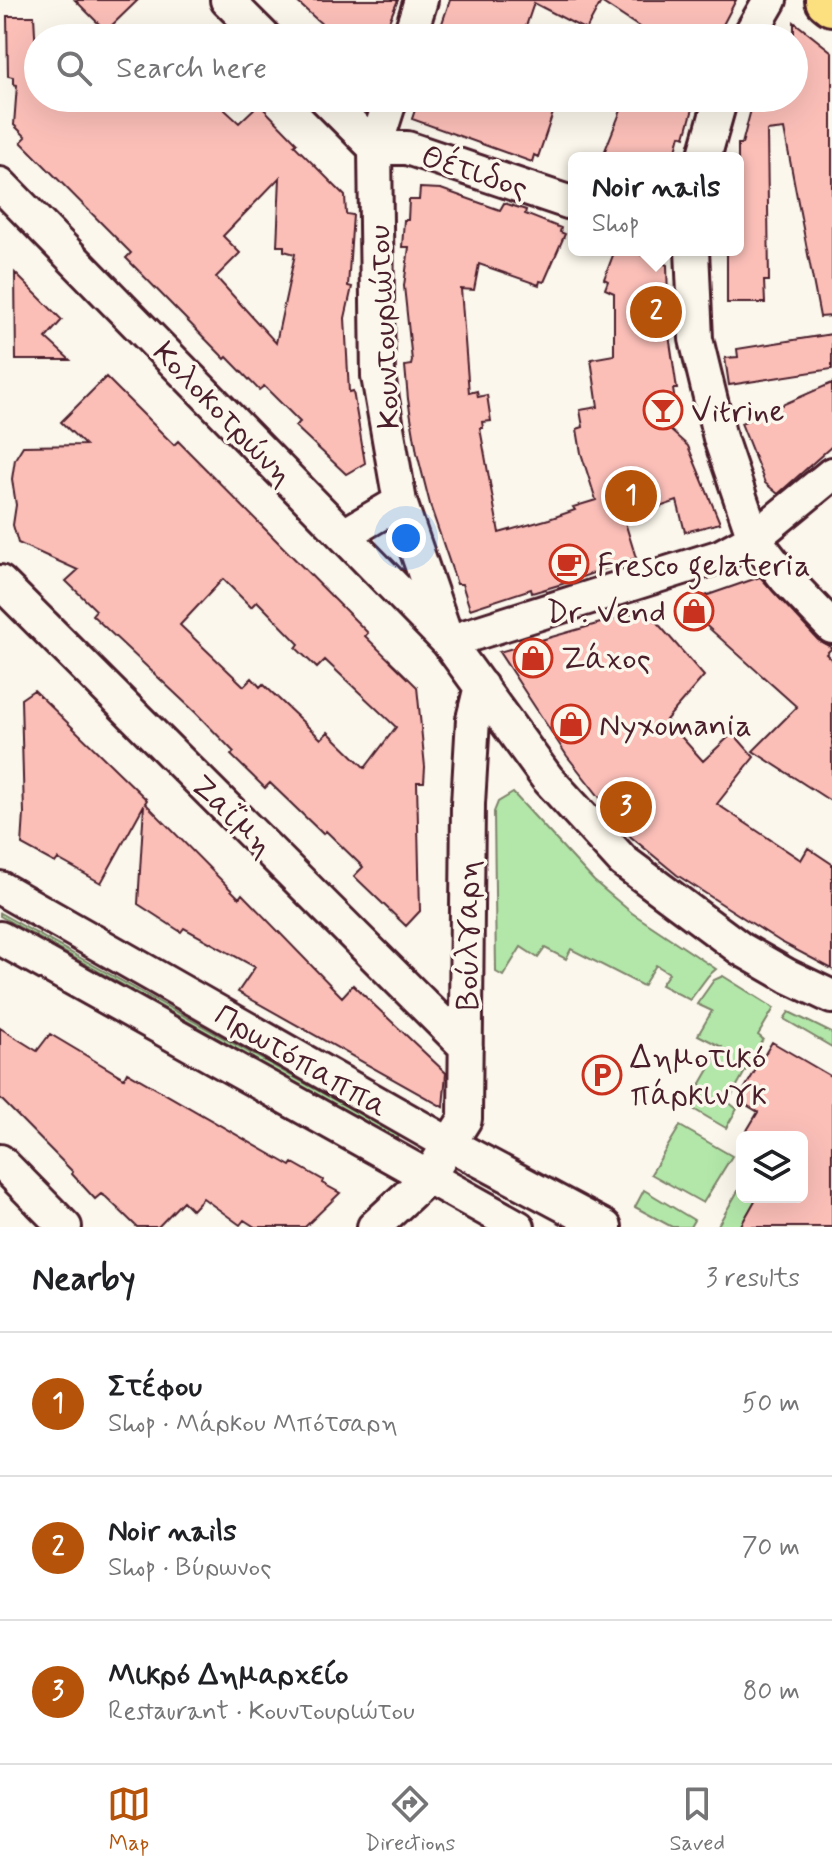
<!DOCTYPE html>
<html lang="en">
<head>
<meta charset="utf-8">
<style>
  :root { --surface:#fff; --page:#f2f2f2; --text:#202124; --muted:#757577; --line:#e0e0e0; --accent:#b45309 }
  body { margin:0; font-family:Mynerve,sans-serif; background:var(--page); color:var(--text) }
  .controls { position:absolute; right:24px; bottom:24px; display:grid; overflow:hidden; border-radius:12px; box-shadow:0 8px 32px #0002 }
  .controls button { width:72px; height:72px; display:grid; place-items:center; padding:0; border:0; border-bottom:2px solid var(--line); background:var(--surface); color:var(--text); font:40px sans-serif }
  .you { position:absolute; left:406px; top:538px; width:28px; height:28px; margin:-20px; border:6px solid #fff; border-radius:50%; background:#1a73e8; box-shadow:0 0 0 12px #1a73e833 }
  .badge { display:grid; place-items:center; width:52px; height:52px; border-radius:50%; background:var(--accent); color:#fff; font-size:26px; font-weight:700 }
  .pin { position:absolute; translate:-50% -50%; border:4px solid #fff; box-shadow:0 2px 8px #0006 }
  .popup { position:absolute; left:568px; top:152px; width:176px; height:104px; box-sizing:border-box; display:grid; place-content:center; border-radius:12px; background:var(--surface); filter:drop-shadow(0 2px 6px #0005); font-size:26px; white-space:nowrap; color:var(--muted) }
  .popup b { font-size:30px; color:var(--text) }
  .popup::after { content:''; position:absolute; left:50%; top:100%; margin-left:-16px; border:16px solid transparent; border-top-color:var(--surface) }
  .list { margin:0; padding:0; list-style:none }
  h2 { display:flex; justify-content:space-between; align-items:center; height:104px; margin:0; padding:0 32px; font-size:34px }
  h2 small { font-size:26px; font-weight:400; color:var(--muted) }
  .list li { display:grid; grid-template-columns:52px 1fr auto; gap:24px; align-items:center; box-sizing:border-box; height:144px; padding:0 32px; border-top:2px solid var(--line) }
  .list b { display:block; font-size:30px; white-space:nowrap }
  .list p { margin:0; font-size:26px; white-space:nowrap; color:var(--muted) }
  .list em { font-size:26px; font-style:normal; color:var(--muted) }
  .icon { flex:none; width:44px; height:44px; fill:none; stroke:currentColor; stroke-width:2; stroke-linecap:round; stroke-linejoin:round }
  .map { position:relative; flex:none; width:832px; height:1227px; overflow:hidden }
  .search { position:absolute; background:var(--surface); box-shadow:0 8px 32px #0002; left:24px; right:24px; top:24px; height:88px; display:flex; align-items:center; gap:20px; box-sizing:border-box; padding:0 28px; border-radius:44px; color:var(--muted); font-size:30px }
  .sheet { height:536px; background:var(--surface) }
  nav { display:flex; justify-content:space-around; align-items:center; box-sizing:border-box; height:112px; border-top:2px solid var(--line); background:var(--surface); font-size:22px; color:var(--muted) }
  nav a { display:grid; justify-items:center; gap:4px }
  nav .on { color:var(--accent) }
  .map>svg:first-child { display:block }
  .green { fill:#b2e7a9; stroke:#7e836a; stroke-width:2 }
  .building { fill:#fbbfb8; stroke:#4a1f2b; stroke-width:2; fill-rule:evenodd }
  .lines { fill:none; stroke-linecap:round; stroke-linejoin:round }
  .minor-casing { stroke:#4a1f2b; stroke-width:38 }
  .major-casing { stroke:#4a1f2b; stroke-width:48 }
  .minor { stroke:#fbf7ec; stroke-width:32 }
  .major { stroke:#fce080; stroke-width:42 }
  .labels { text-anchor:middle; stroke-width:7; stroke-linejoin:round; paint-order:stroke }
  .street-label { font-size:32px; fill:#4a1f2b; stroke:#fbf7ec }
  .poi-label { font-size:32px; fill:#4a1f2b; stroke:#fbf7ec; text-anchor:start }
</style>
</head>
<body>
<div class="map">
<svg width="832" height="1227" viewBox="0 0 832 1227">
  <rect width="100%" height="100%" fill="#fbf7ec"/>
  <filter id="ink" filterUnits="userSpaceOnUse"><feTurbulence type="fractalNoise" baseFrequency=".0125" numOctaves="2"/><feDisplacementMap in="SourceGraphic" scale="16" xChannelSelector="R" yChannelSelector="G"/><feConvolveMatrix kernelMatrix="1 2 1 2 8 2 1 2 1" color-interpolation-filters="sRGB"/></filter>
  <g filter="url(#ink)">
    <path class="green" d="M513,793L594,881L632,913L716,969L708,976L690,1000L661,985L669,973L656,965L643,986L571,949L566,959L545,948L538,958L521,947L503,976L496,972L494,812L498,802Z
      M0,913L399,1136L397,1139L0,916Z
      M723,976L774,1008L758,1035L763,1039L728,1102L737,1109L726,1128L688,1106L722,1047L698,1035L712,1011L697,1004L714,980Z
      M789,1012L832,1033V1047L784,1019Z
      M680,1126L732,1156L703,1203L651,1174Z
      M742,1184V1197H757L741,1227H717Z
      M644,1190L694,1220L690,1227H672L635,1207Z"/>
    <path class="building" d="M75,0H138L106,31Z
      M295,0H398L382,38H337L324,30L325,27Z
      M450,0H736L716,38H656L601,2L586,30L534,3L522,38H437Z
      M7,16H34L36,52H38V98H212L239,123L259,104L297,143L294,145L345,196L346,214L353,215L348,286L352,287L345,318L349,392L353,391L365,463L346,474L295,426L300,422L264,386L259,390L227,357L225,359L126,258L131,253L21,142L26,137L14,125L17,85L13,84V77L8,76ZM280,177L277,246H284V251L295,254L276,343L216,277L240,253L223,236Z
      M794,22L832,52V316L820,317L784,129L767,131L769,281H764L765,303H727V250H738V144H742L754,98H794Z
      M419,98H506L530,106L532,102L554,110L538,157L534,155L532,162L412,119Z
      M626,98H696L685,137L680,135L674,158H602Z
      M420,188L441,189L500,210L504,203L526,210L525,214L561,228L560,232L565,234L544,282L540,281L539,285L479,264L474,290L461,289L469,393L477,391L478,397L487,395L491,421L482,422L483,428H480L499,533L549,519L575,510L573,507L596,500L581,453L577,429L583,427L580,410L598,407L591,359L614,355V293L605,289L608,281L604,279L615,250H630L667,265L669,335L677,389H673L676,410L669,429L688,446L720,523L685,532L677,501L624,519L636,558L562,584L532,593L531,589L470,609L462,584H457L431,508L417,453L408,399L405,366L411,365L412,361L404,286L409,247H402L404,220H408L409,200H419Z
      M15,273L62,320L46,338L70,360H16Z
      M832,334V369L729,385L725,358L738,357L737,349Z
      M106,377L174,445L178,441L368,633L365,636L417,687L425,767L424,782H417L420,911L406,926L354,876L363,867L326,831L323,834L270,783L265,788L231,755L234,752L196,713L92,615L96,610L66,581L78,570L18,543L13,525L16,505L12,479L15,459L23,446L85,445L61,422ZM223,579L251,607L257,601L299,644L296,648L317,668L325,660L396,727L365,768L328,732L321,739L263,684L260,687L252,678L244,686L180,625Z
      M832,383V446L778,494L765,483L741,423Z
      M760,577L818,640L832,648L826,654L832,660V802L753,751L797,707L682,604Z
      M646,610L704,676L666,720L703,761L733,733L754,757L717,804L801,860L808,848L832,864V969L781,942L725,906L677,875L631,837L567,756L499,652Z
      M34,690L147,800L145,803L239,898L242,894L342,997L353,985L446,1073L443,1107L238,992L255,967L184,928L181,932L138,904L144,805L101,883L58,859L55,863L22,845L24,814L21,699Z
      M0,1028L37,1051L50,1034L124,1078L127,1072L291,1166L293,1163L323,1180L322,1183L340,1193L305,1227H255L244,1220L240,1225L203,1198L192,1210L183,1201L158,1227H137L106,1197L101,1194L95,1199L72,1174L73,1172L0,1098Z
      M772,1042L832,1077V1227H740L757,1197H802V1137H743L758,1112L738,1100Z"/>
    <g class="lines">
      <g class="minor-casing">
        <path id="minor" d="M227,0L265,38
          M409,38L421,0
          M748,38L770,0
          M325,98L375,148H407L574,204
          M391,98L375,148L378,376L400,502L448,642L547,778L623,861L741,949L788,976L832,997
          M704,158L721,98
          M0,184L448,642L721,556L754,538L832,474
          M692,250L696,339L720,438L754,538L786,579L832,627
          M344,535L400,502
          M0,582L466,1047
          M0,888L451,1145L605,1227
          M0,938L518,1227
          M0,1161L65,1227
          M374,1227L429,1176L465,1119L468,804L473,719L481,686"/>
      </g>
      <g class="major-casing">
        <path id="major" d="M827,0L832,4"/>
      </g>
      <use href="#minor" class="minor"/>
      <use href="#major" class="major"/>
    </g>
  </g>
  <defs>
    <g id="bar-ring" transform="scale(2)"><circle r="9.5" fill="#fbf7ec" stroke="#c8321e" stroke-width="1.5"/><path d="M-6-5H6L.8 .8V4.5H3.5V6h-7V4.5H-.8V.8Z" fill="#c8321e"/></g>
    <g id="cafe-ring" transform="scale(2)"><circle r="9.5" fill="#fbf7ec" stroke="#c8321e" stroke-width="1.5"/><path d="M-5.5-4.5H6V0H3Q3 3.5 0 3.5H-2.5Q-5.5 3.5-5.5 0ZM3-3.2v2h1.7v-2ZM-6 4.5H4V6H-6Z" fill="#c8321e"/></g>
    <g id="shop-ring" transform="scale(2)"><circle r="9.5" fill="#fbf7ec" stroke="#c8321e" stroke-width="1.5"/><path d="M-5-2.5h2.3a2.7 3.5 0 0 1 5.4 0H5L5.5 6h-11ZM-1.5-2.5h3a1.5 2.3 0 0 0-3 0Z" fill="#c8321e"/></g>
    <g id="parking-ring" transform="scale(2)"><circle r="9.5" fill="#fbf7ec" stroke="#c8321e" stroke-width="1.5"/><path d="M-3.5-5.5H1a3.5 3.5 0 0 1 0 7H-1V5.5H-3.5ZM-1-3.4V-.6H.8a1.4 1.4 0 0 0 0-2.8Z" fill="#c8321e"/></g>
  </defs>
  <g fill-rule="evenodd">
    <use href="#bar-ring" x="663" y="410"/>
    <use href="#cafe-ring" x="569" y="564"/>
    <use href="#shop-ring" x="694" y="611"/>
    <use href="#shop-ring" x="533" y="658"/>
    <use href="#shop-ring" x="571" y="724"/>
    <use href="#parking-ring" x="602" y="1075"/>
  </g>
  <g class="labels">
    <g class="street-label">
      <text transform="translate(475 171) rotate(18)" y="11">Θέτιδος</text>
      <text transform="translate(383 327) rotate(-93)" y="11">Κουντουριώτου</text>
      <text transform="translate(224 413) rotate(46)" y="11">Κολοκοτρώνη</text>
      <text transform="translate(233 815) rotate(45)" y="11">Ζαΐμη</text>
      <text transform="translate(467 935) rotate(-90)" y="11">Βούλγαρη</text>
      <text transform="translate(302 1060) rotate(30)" y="11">Πρωτόπαππα</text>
    </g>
    <g class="poi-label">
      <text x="691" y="421">Vitrine</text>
      <text x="597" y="575">Fresco gelateria</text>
      <text x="666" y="622" text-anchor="end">Dr. Vend</text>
      <text x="561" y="669">Ζάχος</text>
      <text x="599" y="735">Nyxomania</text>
      <text x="630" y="1068">Δημοτικό<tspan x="630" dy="37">πάρκινγκ</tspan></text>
    </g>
  </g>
</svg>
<div class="controls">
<button><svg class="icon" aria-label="layers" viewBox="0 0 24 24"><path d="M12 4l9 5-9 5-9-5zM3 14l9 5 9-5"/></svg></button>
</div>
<div class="you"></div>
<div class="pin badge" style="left:631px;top:496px">1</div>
<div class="pin badge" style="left:656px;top:312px">2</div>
<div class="popup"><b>Noir nails</b>Shop</div>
<div class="pin badge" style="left:626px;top:807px">3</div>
<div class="search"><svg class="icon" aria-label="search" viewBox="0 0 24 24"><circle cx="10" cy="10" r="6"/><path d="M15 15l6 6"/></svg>Search here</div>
</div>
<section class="sheet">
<h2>Nearby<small>3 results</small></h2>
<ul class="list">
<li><span class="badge">1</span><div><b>Στέφου</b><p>Shop · Μάρκου Μπότσαρη</p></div><em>50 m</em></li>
<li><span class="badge">2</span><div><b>Noir nails</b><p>Shop · Βύρωνος</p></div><em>70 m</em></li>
<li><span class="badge">3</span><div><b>Μικρό Δημαρχείο</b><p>Restaurant · Κουντουριώτου</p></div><em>80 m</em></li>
</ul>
</section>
<nav>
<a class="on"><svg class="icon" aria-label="map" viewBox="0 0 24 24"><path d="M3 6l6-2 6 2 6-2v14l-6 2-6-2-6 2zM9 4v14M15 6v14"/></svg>Map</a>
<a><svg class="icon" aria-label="directions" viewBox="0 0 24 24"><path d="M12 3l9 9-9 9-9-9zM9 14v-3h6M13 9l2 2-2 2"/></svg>Directions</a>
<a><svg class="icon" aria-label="saved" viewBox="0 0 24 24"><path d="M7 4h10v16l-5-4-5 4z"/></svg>Saved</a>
</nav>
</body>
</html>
